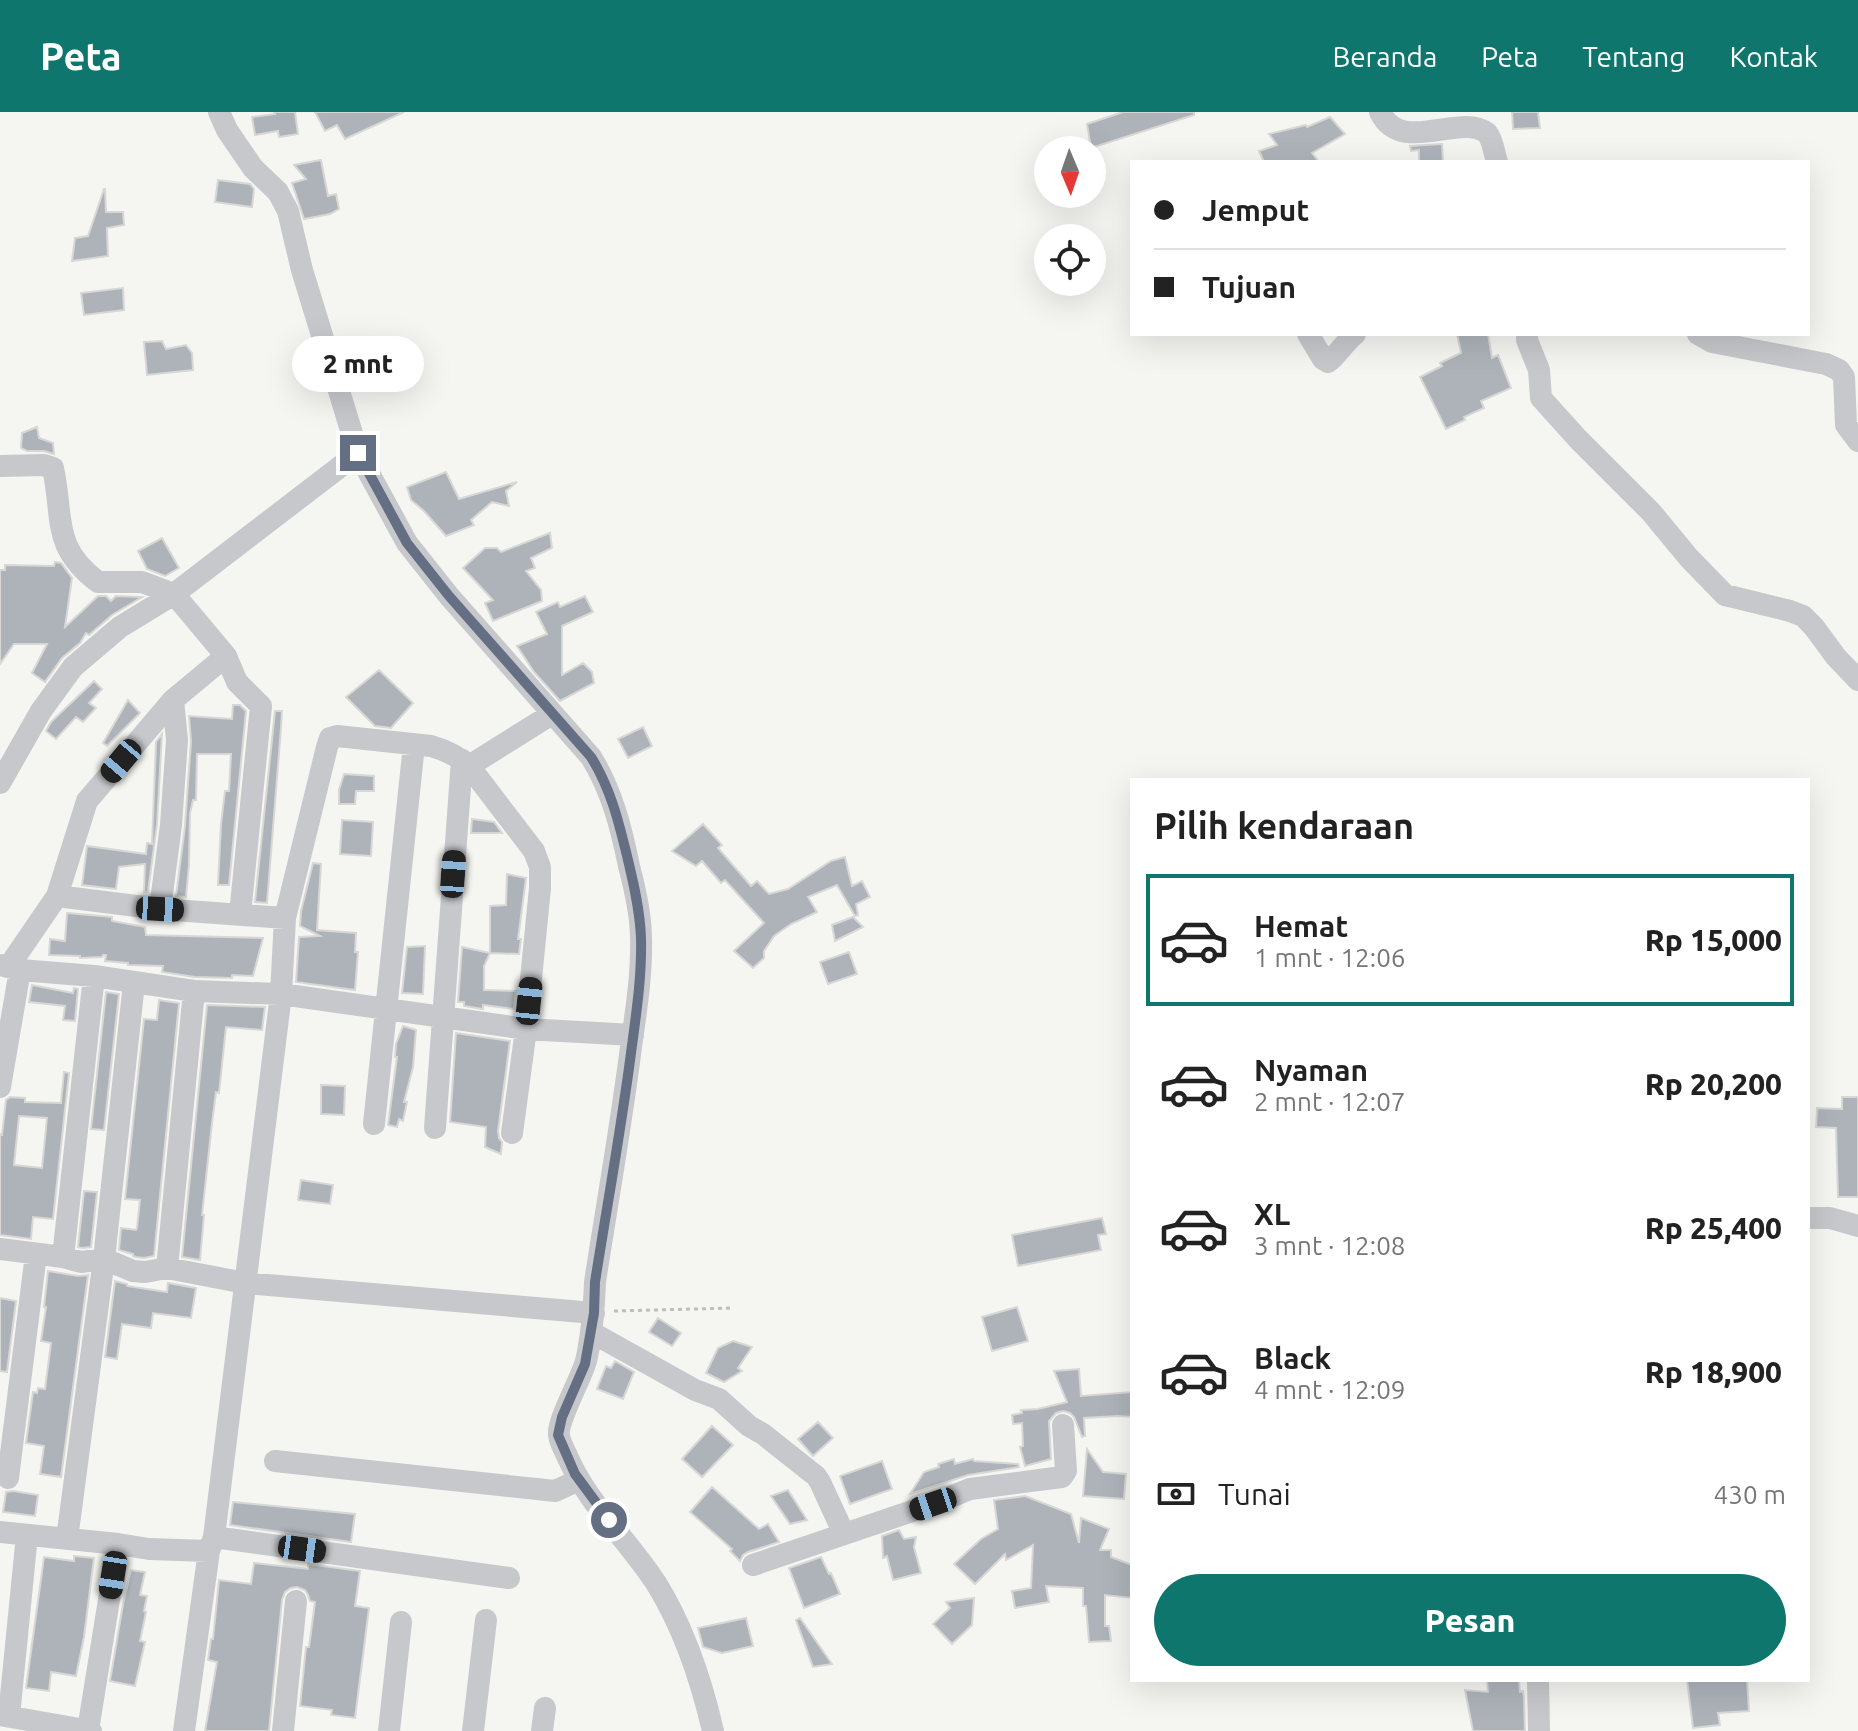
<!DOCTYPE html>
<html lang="id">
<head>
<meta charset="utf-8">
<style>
  :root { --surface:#fff; --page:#f6f6f6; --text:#222; --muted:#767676; --line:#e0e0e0; --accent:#0f766e }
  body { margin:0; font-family:Ubuntu,sans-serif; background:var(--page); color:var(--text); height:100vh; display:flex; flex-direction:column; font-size:30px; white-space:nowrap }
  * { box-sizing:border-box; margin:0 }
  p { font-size:26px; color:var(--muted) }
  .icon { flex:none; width:44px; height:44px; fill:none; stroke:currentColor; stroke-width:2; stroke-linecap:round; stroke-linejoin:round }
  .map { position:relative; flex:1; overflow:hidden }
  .drawer { position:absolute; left:1130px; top:666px; width:680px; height:904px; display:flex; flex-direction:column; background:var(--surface); border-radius:0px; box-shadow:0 8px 32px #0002 }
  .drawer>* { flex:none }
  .guide { position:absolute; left:1130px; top:48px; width:680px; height:176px; border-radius:0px; box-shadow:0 8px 32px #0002; display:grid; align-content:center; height:176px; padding:0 24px; background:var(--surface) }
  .needle { width:52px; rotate:178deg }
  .controls { position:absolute; left:1034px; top:24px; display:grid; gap:16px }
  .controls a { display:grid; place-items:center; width:72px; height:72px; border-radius:50%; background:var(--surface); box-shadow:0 8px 32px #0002; font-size:40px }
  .end { position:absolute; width:36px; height:36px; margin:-18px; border:10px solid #656f83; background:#fff; box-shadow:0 0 0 4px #fff }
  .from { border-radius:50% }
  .bubble { position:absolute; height:56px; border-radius:28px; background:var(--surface); box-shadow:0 8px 32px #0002; font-size:26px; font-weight:800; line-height:56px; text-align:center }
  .car { position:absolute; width:24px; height:48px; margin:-24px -12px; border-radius:10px; box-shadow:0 0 6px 2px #0007; background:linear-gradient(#222 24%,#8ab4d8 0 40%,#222 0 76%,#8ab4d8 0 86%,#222 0) }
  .guide b { display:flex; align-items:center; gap:28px; height:76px; font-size:30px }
  .guide b+b { border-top:2px solid var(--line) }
  .guide i { width:20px; height:20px; background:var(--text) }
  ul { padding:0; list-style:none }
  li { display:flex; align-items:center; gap:24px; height:132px; margin:0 16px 12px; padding:0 8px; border:4px solid transparent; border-radius:0px }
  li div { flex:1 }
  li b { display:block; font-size:30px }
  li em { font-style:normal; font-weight:800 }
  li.selected { border-color:var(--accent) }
  li>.icon { width:72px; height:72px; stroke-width:1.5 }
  h2 { padding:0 24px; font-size:36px; line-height:96px }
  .pay { display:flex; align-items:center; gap:20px; height:88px; padding:0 24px; font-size:30px }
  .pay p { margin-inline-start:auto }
  .primary-button { display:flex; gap:16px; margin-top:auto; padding:16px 24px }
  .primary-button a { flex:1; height:92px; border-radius:48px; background:var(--accent); color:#fff; font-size:32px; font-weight:800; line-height:92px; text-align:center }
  header { display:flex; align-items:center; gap:48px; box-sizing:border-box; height:112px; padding:0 40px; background:var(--accent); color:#fff }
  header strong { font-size:38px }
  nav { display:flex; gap:44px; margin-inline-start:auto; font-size:28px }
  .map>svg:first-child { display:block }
  .building { fill:#aeb3ba; stroke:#d7d7d5; stroke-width:2; fill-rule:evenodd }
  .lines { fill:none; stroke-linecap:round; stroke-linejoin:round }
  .path { stroke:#bdbec1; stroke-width:3; stroke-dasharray:4 4; stroke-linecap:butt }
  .minor { stroke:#c6c8cc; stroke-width:22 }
  .route { stroke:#656f83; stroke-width:10 }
</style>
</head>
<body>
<header>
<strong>Peta</strong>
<nav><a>Beranda</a><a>Peta</a><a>Tentang</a><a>Kontak</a></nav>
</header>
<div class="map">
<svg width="1858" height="1619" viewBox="0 0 1858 1619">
  <rect width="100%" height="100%" fill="#f5f6f2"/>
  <path class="building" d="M274,0H295L298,22L279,25L278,19L255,23L252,5L275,2Z
    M315,0H404L345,27L337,13L325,19Z
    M1123,0H1194V3L1091,36L1087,12Z
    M1512,0H1538L1540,16L1513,17Z
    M1330,5L1345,22L1312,41L1319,50H1264L1259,39L1277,33L1269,22L1306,13L1307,15Z
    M1442,32L1443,50H1419V38L1411,39L1410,34Z
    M321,48L328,84L336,82L339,97L330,102L304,107L292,71L306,67L294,53Z
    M218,68L250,72L254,77L252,95L215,90Z
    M104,77H105L106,100H123L124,113L107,116L108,144L72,149L75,126L88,124Z
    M123,176L124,198L84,203L81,181Z
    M1457,222H1488L1492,246L1498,243L1511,276L1481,289L1484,296L1464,305L1465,308L1446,317L1420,265L1442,254L1440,251L1461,241Z
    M162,229L166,237L186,233L192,241L193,258L147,263L144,230Z
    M37,315L39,326L53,331L54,342L44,339H27L21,336L22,321Z
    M446,360L459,387L517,370L506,379L509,394L492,390L471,408L474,413L446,424L424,399L411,388L407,375Z
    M550,421L552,436L531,446L535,456L526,459L541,478L542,489L493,509L485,491L493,488L463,456L485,436H497L501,440Z
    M162,426L179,456L165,464L147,457L138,439Z
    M55,450L61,451L72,466L65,515L98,484H106L111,489L116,484L142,485L112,503L89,523L86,521L80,531L62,546L45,570L32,561L47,532H14L0,552V458H5V453L54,454Z
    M585,484L593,500L562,514V563L583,551L592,560L594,571L560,589L534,560L517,534L547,522L536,500L558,490L560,495Z
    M379,558L413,591L391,616L375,614L346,585Z
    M94,569L102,577L89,591L96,596L83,610L76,605L56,627L46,619L51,610Z
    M128,588L140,601L107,634L103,631Z
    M233,593H240L246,599L229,773H218L221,712L225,679H229L231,642H197L196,688H193L190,701L189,752L186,785L176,784L185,714L191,629L189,604L232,607Z
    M275,599H282L281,616L267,791L255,790Z
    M643,615L652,634L628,646L618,627Z
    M162,622L157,712L148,780H144L145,752L119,755L116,777L82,773L87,734L146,742L147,731L152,732L156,630Z
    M344,662L374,664V679H356L355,692H339V678Z
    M472,707L494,710L502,721H471Z
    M342,708L373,710L371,744L340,742Z
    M703,712L722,733L718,736L751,774L757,769L769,782L788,777L831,749L845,745L852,774L862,769L870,785L856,792L858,803L855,804L837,773L808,785L817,800L791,812L774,824L764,839V846L753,856L734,839L764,811L725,768L721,771L702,749L696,754L672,739Z
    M313,751L321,752L317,818L356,821L355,840H358L355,878L296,870L299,825L320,824L300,814L301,799Z
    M507,762L526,766L518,827H521L519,842L490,841V794L506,793Z
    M67,801L112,805V809L145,815L146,823L263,826L253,864L232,863V866L195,865L162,860L163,854L128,853V851L105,849L106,843H103L102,845L80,846V844L49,843L50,827L65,829Z
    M853,805L863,815L835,829L832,813Z
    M425,834L423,882L402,881L407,835Z
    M462,835L490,841L484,854V878L516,879L514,897L483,893V897L464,894V890H458Z
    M849,840L857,862L828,872L820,850Z
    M32,873L73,881L74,876L78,877L75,909L63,908L65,894L29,890Z
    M106,880L119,882L104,1018L91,1017Z
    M159,888L179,891L154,1144L144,1146L136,1145L133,1144V1142L119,1138L121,1116L136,1118L137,1116L140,1088L125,1087L144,907L157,908Z
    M207,893L265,895L262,918L226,915L219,981L216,980L212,1011L202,1103H204L200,1148L182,1145Z
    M403,914L416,918L413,955L404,990H407L403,1009L399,1007L397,1015L388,1013L397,945H395L396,932Z
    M456,921L510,929L498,1019L499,1026L502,1030L501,1042L485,1035L486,1015L450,1010Z
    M64,960L69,961L53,1107L33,1105L31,1127L0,1123V1022L2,1023L6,988L10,985L25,986V990L61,991ZM19,1004L47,1006L42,1056L14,1053Z
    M321,973L345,974L344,1003L321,1002Z
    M1842,985H1858V1085H1838L1836,1016L1816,1015L1817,996L1842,997Z
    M301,1068L333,1073L330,1092L298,1088Z
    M84,1079L97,1080L91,1135L82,1136L78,1135Z
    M1102,1106L1106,1122L1098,1123L1101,1138L1018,1154L1012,1123Z
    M48,1159L78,1164L88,1163L61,1365L40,1362L44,1334L26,1331L33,1280L37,1281L38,1276L45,1277L51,1231L41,1229L46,1195H44Z
    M115,1169L127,1172V1174L167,1180L168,1171L196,1176L191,1206L153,1201L151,1216L122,1212L117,1247L105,1245Z
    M0,1186L16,1189L7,1260L0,1259Z
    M1017,1195L1028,1229L992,1239L982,1205Z
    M658,1206L681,1221L672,1234L649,1220Z
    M733,1229L752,1235L738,1256L742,1259L724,1270L706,1261L718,1236Z
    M615,1249L634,1260L623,1287L597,1277L606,1254L611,1256Z
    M1079,1257L1081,1284L1132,1280V1305L1118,1304L1084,1306L1085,1324L1082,1325L1074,1305L1070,1301L1063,1299L1056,1301L1049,1309L1051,1347L1025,1354L1020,1335L1023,1334L1022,1311L1013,1312L1012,1303L1022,1301L1021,1298L1038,1297L1067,1290L1054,1259Z
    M818,1310L833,1326L813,1344L798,1327Z
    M712,1314L733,1333L702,1365L682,1347Z
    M1087,1337L1103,1360L1126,1362L1124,1387L1083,1384Z
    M954,1347L955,1352L973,1347L974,1349L1018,1352L1019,1355L968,1363L910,1382L924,1360L939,1355L938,1352Z
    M882,1349L892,1377L850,1392L840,1364Z
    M712,1375L759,1417L768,1412L779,1430L748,1440L743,1443L740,1449L730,1439L732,1437L690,1400Z
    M788,1378L807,1408L790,1412L771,1384Z
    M13,1379L38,1383L35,1404L3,1400L6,1380Z
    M1025,1384L1071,1402L1079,1431L1081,1406L1109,1417L1100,1438H1111V1445L1132,1453V1486L1105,1483V1514H1109L1111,1529L1089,1530L1086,1494H1083V1476L1046,1474L1049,1490L1015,1496L1012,1479L1031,1476L1033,1433L1006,1448L1005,1442L975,1472L954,1452L981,1427L998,1417L994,1388Z
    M233,1390L355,1402L351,1430L230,1413Z
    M899,1418L904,1427L916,1425L914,1435L921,1461L893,1468L887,1444L883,1446L882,1424Z
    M74,1444L94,1446L84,1525L76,1564L51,1560L49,1579L26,1576L44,1445L74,1449Z
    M821,1445L829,1462L831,1461L840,1482L804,1496L789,1456Z
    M254,1451L308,1457V1452L360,1459L355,1494L369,1496L355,1606L331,1603L332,1598L300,1594L306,1535H309L315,1490L310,1489L308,1483L305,1478L297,1475L291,1476L285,1480L282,1488L269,1619H205L217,1550L208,1548L211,1527H213L219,1468L251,1472Z
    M131,1458L145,1460L140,1483L147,1484L144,1499L146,1500L140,1529L145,1530L135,1574L110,1569L123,1492Z
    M974,1486L972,1513L952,1532L933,1512L950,1496L946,1490Z
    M746,1506L753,1534L722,1541L703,1535L698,1516Z
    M800,1506L825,1542L832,1552L813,1555L796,1508Z
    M1487,1568H1519L1520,1580L1523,1579L1524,1585L1525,1619H1473L1465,1578L1488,1580Z
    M1687,1568H1747L1749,1599L1718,1601L1720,1613L1693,1616Z"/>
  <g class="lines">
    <path class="path" d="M614,1199L734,1196"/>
    <path class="minor" d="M219,0L227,18L253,56L278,80L288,99L302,158L358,341L407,431L449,484L591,645C612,679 621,715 629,754C635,777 641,802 641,826C642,863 636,899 631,935C621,1014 607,1092 595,1170C594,1197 592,1223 586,1249C581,1267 557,1309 559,1323C560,1331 565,1339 568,1346C589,1393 628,1428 656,1471C684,1516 701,1567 713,1619
      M1380,0C1401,44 1460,0 1487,21C1493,28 1494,41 1497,50
      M1308,222L1323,247L1328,250C1336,245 1345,230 1355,222
      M1527,222V228L1539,258L1541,286L1578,327L1651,400L1689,446L1725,483L1790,499L1803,504L1814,515L1836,545L1858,568
      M1698,222L1712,230L1826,252L1839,258L1844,265L1846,313L1858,329
      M0,354L44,353L53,356C64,407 51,434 98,470H142L174,482L226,544L237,570L261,594L240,802
      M469,654L534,739L540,755V776L526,917L512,1021
      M0,671L41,599L73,555L120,515L174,482L358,341
      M57,784L160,797L285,806
      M160,797L171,713L177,628L173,588
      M0,853L20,858L94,864L194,879L281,882L526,917L633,923
      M9,854L57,784L87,689L173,588L226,544
      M0,975L20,858
      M374,1012L414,633
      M435,1016L462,648
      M1808,1106H1830L1858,1114
      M0,1137L63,1145L81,1150L104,1147L133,1159L145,1160L167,1156L245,1171L594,1201
      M63,1145L94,864
      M167,1156L194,879
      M591,1220L695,1278L719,1287L749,1314L763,1322L816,1364L820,1370L844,1422
      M275,1349L555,1379L579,1368
      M8,1366L36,1142
      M0,1420L118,1432L149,1437L209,1439
      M214,1425L509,1466
      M67,1427L104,1147L134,871
      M753,1453L933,1392L970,1377L1062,1365L1066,1359L1063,1313
      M1538,1568L1539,1619
      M0,1603L91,1619
      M9,1604L27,1423
      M88,1618L118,1432
      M184,1619L209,1439L214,1425L281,882L285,806L327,635L330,626L337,624L431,634C445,638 458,644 469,654L552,602
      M283,1619L296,1489
      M389,1619L401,1510
      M473,1619L486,1508
      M542,1619L545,1596"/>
  </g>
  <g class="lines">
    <path class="route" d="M358,341L407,431L449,484L591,645C611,677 619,711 628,748C634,773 640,799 641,826C642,865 636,903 631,941C621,1018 607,1094 595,1170L594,1201L585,1252L562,1305L558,1323L575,1362L609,1408"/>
  </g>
</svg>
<div class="controls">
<a><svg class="needle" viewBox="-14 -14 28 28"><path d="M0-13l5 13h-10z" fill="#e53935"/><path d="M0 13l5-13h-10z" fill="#767676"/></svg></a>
<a><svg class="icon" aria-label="locate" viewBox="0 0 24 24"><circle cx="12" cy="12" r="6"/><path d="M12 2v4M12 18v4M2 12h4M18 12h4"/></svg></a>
</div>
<i class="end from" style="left:609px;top:1408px"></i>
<i class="end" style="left:358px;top:341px"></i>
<div class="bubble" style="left:292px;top:224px;width:132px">2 mnt</div>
<i class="car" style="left:121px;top:649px;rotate:220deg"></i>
<i class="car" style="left:453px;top:762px;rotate:4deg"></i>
<i class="car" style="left:160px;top:797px;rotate:93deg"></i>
<i class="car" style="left:529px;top:889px;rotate:6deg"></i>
<i class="car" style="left:933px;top:1392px;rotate:251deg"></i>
<i class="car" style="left:302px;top:1437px;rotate:98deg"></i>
<i class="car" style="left:113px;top:1463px;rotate:189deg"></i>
<div class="guide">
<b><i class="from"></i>Jemput</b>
<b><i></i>Tujuan</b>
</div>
<section class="drawer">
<h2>Pilih kendaraan</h2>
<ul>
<li class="selected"><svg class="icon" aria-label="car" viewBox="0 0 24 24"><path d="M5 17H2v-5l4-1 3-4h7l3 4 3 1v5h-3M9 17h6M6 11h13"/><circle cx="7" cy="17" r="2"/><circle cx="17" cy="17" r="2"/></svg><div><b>Hemat</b><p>1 mnt · 12:06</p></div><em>Rp 15,000</em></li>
<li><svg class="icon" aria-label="car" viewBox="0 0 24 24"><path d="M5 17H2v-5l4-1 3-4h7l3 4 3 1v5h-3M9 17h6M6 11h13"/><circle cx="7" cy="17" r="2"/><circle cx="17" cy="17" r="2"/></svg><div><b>Nyaman</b><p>2 mnt · 12:07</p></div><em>Rp 20,200</em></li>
<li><svg class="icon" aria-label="car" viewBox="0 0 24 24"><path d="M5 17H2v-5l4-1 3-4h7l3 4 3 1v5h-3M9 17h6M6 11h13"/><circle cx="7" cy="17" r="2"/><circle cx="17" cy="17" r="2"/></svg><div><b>XL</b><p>3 mnt · 12:08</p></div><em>Rp 25,400</em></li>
<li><svg class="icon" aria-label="car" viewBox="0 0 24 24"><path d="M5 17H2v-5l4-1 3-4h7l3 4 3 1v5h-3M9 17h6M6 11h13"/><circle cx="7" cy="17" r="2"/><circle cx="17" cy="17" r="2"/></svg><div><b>Black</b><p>4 mnt · 12:09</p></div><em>Rp 18,900</em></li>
</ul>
<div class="pay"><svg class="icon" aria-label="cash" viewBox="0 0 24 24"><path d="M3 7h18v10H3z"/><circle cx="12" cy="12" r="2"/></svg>Tunai<p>430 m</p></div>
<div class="primary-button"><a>Pesan</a></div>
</section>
</div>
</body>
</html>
